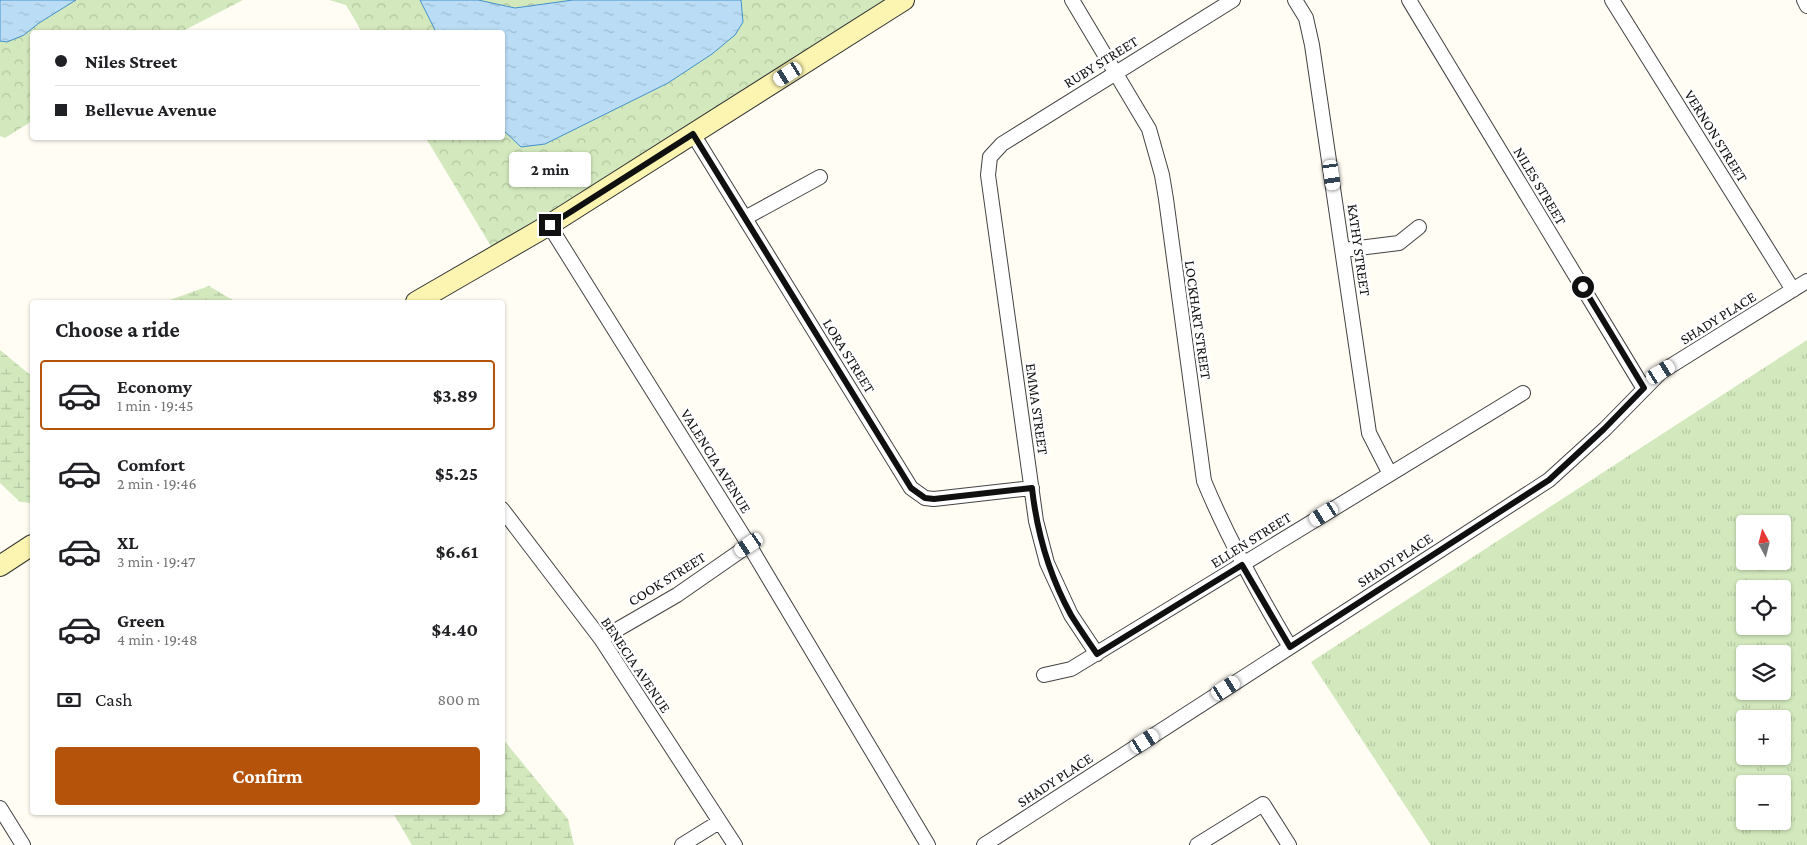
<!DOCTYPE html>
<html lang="en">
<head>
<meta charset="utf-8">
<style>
  :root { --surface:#fff; --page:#f2f2f2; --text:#202124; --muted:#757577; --line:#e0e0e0; --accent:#b45309 }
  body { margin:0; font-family:"Crimson Pro",serif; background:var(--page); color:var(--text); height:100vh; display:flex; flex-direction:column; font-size:19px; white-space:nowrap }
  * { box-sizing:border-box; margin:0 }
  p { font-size:16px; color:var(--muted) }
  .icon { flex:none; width:28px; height:28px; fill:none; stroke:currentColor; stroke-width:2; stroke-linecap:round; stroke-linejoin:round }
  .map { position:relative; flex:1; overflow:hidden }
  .sheet { position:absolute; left:30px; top:300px; width:475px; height:515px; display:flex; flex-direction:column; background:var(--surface); border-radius:5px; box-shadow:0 1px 4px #0004 }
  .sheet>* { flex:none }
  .hud { position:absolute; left:30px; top:30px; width:475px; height:110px; border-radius:5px; box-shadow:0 1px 4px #0004; display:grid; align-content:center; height:110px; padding:0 25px; background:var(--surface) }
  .needle { width:32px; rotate:353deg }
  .fabs { position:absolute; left:1736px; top:515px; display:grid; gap:10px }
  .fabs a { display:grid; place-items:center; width:55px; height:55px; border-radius:5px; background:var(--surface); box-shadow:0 1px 4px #0004; font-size:25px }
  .end { position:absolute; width:22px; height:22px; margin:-11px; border:6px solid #101010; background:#fff; box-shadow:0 0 0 2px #fff }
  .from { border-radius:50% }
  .bubble { position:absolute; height:35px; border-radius:5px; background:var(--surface); box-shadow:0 1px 4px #0004; font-size:16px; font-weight:700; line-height:35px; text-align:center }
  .car { position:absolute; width:15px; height:30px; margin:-15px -8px; border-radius:6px; box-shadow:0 0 4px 1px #0007; background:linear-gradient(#fff 24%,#345 0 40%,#fff 0 76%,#345 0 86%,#fff 0) }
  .hud b { display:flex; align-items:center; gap:18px; height:48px; font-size:19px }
  .hud b+b { border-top:1px solid var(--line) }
  .hud i { width:12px; height:12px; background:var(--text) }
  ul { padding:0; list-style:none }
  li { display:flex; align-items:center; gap:15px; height:70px; margin:0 10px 8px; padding:0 15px; border:2px solid transparent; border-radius:5px }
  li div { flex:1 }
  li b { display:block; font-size:19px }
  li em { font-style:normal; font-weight:700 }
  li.selected { border-color:var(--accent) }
  li>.icon { width:45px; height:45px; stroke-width:1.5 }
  h2 { padding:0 25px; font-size:22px; line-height:60px }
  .pay { display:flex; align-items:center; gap:12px; height:55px; padding:0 25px; font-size:19px }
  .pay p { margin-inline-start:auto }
  .primary-button { display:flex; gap:10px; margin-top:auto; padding:10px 25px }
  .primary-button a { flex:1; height:58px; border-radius:5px; background:var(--accent); color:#fff; font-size:20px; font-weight:700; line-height:58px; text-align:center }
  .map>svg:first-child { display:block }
  .grass { fill:url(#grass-tufts); fill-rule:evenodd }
  .wetland { fill:url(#wetland-marsh) }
  .park { fill:url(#park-crowns) }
  .water { fill:url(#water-ripples); stroke:#4291ca }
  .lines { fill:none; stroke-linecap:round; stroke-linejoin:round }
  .street-casing { stroke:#434343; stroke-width:16 }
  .secondary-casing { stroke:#323232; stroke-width:22 }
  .street { stroke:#fff; stroke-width:14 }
  .secondary { stroke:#fcf5b1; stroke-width:20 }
  .route { stroke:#101010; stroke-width:6 }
  .labels { text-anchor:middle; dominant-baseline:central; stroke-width:5; stroke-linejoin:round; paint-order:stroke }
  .street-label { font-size:15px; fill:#101010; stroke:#fff }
</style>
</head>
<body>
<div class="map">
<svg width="1807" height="845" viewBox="0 0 1807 845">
  <defs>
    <pattern id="grass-tufts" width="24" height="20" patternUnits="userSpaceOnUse" patternTransform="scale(1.25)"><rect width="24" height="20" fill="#d3e9bd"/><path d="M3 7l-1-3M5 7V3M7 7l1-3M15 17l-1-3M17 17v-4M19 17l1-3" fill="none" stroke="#b4c7a1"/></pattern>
    <pattern id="wetland-marsh" width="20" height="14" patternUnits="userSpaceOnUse" patternTransform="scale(1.25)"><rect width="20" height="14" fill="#d3e9bd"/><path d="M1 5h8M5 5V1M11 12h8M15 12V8" fill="none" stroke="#b4c7a1"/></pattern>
    <pattern id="park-crowns" width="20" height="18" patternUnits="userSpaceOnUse" patternTransform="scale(1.25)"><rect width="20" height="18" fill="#d3e9bd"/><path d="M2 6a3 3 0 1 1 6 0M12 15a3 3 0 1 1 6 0" fill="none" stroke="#b4c7a1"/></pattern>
    <pattern id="water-ripples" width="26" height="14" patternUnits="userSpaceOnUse" patternTransform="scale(1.25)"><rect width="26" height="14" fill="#baddf5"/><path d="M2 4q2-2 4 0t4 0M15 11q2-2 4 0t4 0" fill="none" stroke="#9fbdd1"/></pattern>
  </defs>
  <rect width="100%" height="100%" fill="#fffdf4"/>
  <path class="grass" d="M1807,340V845H1431L1311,662ZM1745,524H1782V561H1745ZM1745,589H1782V626H1745ZM1745,654H1782V691H1745ZM1745,719H1782V756H1745ZM1745,784H1782V821H1745Z"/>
  <path class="wetland" d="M209,286L236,302H164Z
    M0,350L29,374L32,373V503L20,502L0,483Z
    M503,739L568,819L574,845H412L393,813L502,812Z"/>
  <path class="park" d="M0,0H243L181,32H32V121L5,138L0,136Z
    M329,0H888L492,248L426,138H502V32H362L346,5Z"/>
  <path class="water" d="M0,0H76L39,23L24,35L7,42L0,41Z
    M420,0H478L515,8L573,0H741L743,22L735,35L712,54L668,83L545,144L521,147L503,130L502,32H436Z"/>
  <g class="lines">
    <defs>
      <path id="street" d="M1072,0L1149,129L1162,175L1166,199L1204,481C1228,539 1258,593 1290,647
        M1295,0L1306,18L1312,45L1369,433L1390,474
        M1409,0L1644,389
        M1612,0L1793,290
        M1804,0L1807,6
        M693,134L911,488L925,498L934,499L1032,488
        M745,218L820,177
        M549,225L749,545L928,845
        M1343,250L1399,243L1419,227
        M502,509L601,639L735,845
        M601,639L677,595L749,545
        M1097,654L1071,615L1047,563L1036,521L988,175L990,157L1002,144L1233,0
        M1044,675L1071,669L1523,393
        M0,808L23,845
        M682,845L719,822
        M984,845L1549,480L1605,429L1661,372L1807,281
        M1197,845L1263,804L1289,845"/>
      <path id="secondary" d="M416,302L549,225L904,0
        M0,566L32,545"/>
    </defs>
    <use href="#street" class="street-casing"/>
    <use href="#secondary" class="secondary-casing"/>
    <use href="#street" class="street"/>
    <use href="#secondary" class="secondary"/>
  </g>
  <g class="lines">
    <path class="route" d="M550,225L693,134L911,488L925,498L934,499L1032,488C1037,533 1049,575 1071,615C1079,628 1088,641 1097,654L1242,565L1290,647L1549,480L1604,429L1644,388L1583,287"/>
  </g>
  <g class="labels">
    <g class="street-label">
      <text transform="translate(1101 62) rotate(-32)">RUBY STREET</text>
      <text transform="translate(1716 136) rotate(58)">VERNON STREET</text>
      <text transform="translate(1540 186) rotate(59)">NILES STREET</text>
      <text transform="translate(1359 250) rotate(82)">KATHY STREET</text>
      <text transform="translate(1718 318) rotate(-32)">SHADY PLACE</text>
      <text transform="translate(1198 320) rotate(82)">LOCKHART STREET</text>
      <text transform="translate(849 356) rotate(58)">LORA STREET</text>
      <text transform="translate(1037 409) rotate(82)">EMMA STREET</text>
      <text transform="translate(716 461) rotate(58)">VALENCIA AVENUE</text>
      <text transform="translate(1251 540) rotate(-32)">ELLEN STREET</text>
      <text transform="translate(1395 560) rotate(-33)">SHADY PLACE</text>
      <text transform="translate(667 579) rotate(-32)">COOK STREET</text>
      <text transform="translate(636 665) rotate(56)">BENECIA AVENUE</text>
      <text transform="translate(1055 780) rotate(-33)">SHADY PLACE</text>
    </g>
  </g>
</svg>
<div class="fabs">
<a><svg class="needle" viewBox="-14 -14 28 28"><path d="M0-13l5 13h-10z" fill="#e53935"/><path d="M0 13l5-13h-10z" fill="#757577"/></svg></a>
<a><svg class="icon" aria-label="locate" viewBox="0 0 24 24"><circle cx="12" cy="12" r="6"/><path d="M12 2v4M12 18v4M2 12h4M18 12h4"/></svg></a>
<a><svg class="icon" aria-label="layers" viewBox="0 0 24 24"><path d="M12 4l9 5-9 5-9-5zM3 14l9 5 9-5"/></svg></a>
<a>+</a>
<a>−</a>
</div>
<i class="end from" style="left:1583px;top:287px"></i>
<i class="end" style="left:550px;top:225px"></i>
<div class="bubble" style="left:509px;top:152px;width:82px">2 min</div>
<i class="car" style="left:788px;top:74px;rotate:237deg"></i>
<i class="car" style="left:1332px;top:175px;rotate:172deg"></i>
<i class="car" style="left:1661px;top:372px;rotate:58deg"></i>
<i class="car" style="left:1324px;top:514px;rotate:238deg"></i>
<i class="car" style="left:749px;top:545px;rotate:236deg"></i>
<i class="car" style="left:1226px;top:688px;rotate:57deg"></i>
<i class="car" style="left:1145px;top:741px;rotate:57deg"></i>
<div class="hud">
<b><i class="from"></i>Niles Street</b>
<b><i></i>Bellevue Avenue</b>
</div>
<section class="sheet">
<h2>Choose a ride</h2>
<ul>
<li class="selected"><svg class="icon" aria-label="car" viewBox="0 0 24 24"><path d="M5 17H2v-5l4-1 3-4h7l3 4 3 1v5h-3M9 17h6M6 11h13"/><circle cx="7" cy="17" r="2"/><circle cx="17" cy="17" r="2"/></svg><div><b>Economy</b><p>1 min · 19:45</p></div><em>$3.89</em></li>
<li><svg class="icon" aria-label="car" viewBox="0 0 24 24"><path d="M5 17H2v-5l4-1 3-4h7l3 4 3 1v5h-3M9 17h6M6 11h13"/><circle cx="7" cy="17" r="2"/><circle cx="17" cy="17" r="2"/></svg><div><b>Comfort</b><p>2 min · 19:46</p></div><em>$5.25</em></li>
<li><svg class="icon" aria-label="car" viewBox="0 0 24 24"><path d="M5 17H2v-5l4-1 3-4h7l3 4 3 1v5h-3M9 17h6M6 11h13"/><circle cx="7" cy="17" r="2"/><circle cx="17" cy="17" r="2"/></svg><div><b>XL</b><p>3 min · 19:47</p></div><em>$6.61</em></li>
<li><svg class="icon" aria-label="car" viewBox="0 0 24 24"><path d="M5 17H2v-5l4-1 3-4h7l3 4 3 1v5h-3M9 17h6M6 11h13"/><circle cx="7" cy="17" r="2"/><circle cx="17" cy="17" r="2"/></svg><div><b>Green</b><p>4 min · 19:48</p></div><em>$4.40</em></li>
</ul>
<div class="pay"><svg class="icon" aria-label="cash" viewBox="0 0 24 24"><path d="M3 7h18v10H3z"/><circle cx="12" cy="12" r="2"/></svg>Cash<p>800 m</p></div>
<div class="primary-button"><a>Confirm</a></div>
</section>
</div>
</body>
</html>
